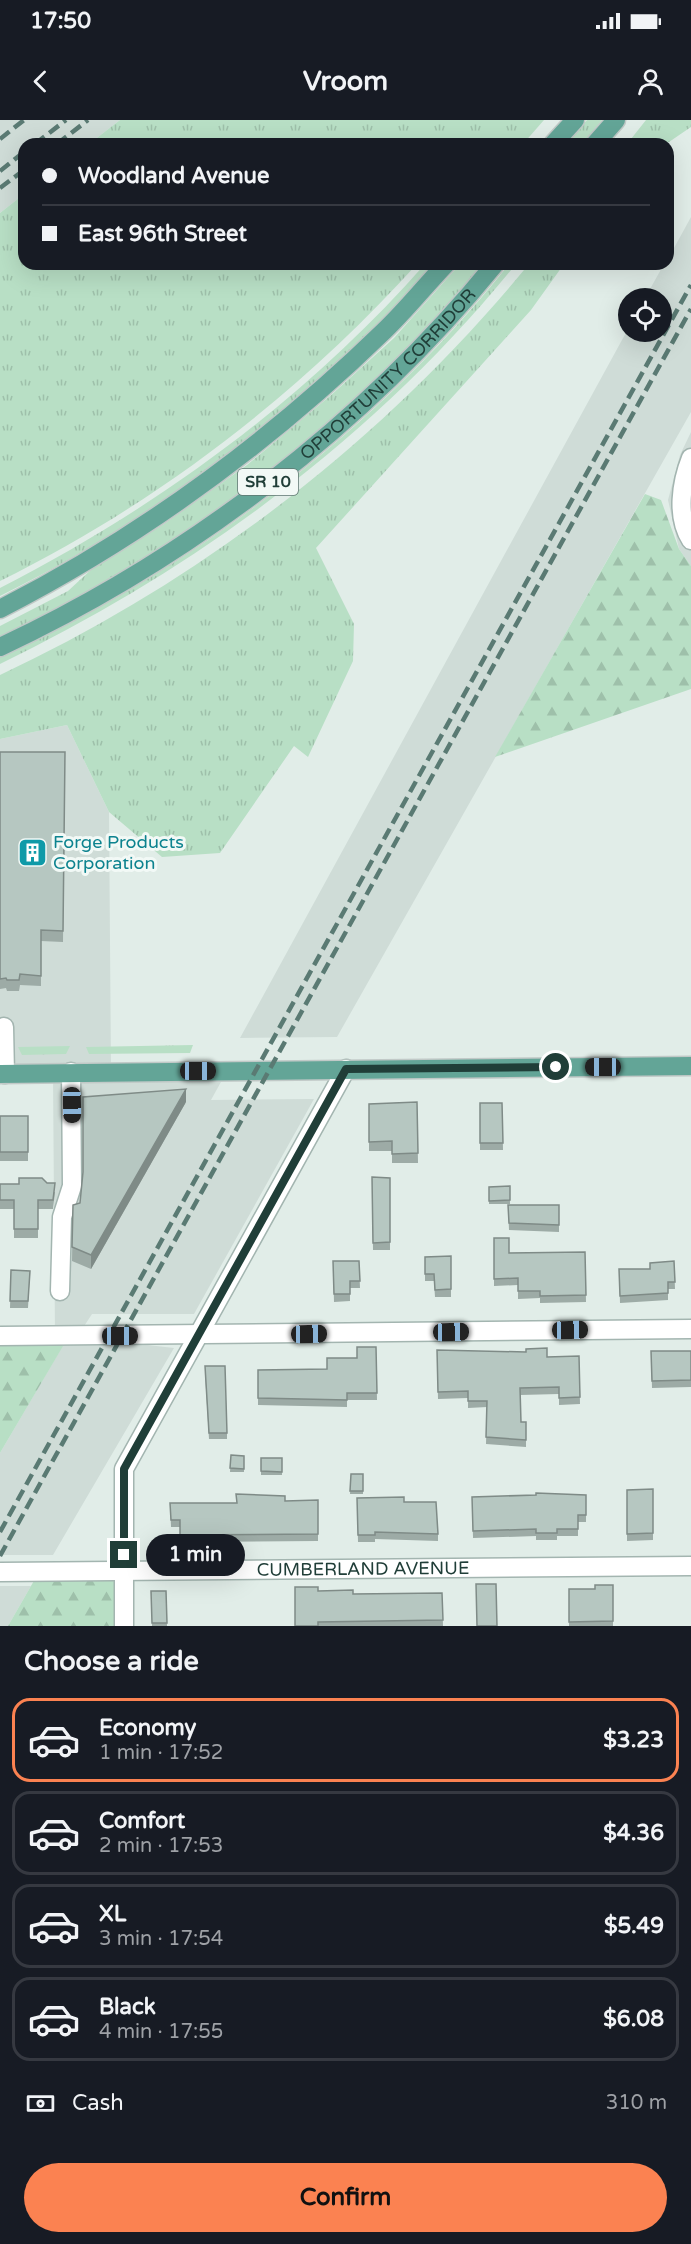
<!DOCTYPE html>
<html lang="en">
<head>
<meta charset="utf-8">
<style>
  :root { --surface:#171b24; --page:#242831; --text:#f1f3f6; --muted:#9ea1a6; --line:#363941; --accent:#fb8251 }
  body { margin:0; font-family:"Varela Round",sans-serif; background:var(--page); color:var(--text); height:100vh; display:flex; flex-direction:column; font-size:22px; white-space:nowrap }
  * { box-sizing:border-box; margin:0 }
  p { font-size:20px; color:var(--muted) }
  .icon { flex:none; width:33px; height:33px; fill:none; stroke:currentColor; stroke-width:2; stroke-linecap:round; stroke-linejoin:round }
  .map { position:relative; height:1506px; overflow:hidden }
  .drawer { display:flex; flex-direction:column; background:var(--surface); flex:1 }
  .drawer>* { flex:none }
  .top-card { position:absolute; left:18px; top:18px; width:656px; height:132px; border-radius:18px; box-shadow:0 6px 24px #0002; display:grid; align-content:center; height:132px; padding:0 24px; background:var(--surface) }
  .controls { position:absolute; left:618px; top:168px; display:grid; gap:12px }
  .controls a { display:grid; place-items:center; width:54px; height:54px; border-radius:50%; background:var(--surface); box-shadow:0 6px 24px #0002; font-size:30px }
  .end { position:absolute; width:27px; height:27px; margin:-14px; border:8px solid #203e38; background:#fff; box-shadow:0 0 0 3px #fff }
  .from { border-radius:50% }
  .bubble { position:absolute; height:42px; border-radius:21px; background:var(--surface); box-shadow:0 6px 24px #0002; font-size:20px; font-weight:700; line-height:42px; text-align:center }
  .car { position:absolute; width:18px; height:36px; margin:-18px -9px; border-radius:8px; box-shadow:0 0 4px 2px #0007; background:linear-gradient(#222 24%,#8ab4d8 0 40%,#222 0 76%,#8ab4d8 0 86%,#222 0) }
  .top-card b { display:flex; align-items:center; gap:21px; height:57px; font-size:22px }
  .top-card b+b { border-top:2px solid var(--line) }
  .top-card i { width:15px; height:15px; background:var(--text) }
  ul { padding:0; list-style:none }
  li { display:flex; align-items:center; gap:18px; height:84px; margin:0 12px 9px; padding:0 12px; border:3px solid var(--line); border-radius:18px }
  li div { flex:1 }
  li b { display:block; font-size:22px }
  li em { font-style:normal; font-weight:700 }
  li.active { border-color:var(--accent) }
  li>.icon { width:54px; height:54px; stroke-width:1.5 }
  h2 { padding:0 24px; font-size:27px; line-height:72px }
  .pay { display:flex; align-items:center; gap:15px; height:66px; padding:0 24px; font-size:22px }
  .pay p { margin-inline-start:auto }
  .primary-button { display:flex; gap:12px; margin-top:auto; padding:12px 24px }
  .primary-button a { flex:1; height:69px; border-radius:36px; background:var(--accent); color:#111; font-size:24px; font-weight:700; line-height:69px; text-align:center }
  .status { display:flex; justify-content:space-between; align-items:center; height:42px; padding:0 30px; background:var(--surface); direction:ltr }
  .status svg { height:16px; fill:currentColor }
  header { display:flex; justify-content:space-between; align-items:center; height:78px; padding:0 24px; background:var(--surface); font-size:27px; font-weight:700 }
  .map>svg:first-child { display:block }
  .built { fill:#cfdcd7 }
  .grass { fill:url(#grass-tufts) }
  .forest { fill:url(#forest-firs) }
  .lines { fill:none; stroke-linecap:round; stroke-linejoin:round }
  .minor-casing { stroke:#a3b5b0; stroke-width:21 }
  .major-casing { stroke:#c1c9c7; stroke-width:21 }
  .minor { stroke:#fff; stroke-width:18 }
  .major { stroke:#63a597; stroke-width:18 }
  .rail { stroke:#5a7a73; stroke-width:4.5; stroke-dasharray:12 6; stroke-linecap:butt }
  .wall { fill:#9daba6 }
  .shaded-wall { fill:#7f8b87 }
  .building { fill:#b6c7c1; stroke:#7f8b87; stroke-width:1.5 }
  .route { stroke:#203e38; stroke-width:8 }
  .labels { text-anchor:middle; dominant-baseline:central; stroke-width:6; stroke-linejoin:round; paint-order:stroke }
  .shield { fill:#f2f9f6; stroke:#5f7671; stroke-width:1.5 }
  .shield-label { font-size:16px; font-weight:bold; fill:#203e38 }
  .street-label { font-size:18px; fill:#203e38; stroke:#f2f9f6 }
  .culture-label { font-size:18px; fill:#0d838f; stroke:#f2f9f6; text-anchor:start }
</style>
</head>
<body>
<div class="status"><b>17:50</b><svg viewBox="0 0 49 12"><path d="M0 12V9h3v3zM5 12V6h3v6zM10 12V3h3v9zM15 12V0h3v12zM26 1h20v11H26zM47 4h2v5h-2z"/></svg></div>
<header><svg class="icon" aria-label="back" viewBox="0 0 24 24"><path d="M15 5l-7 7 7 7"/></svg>Vroom<svg class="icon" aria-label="person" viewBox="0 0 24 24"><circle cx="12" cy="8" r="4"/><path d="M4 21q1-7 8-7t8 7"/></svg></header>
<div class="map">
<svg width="691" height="1506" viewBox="0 0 691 1506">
  <defs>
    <pattern id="grass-tufts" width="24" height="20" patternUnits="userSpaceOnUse" patternTransform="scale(1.5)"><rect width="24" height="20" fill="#b8dfc5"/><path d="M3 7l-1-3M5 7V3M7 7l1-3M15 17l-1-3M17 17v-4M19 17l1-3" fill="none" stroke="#9ec0aa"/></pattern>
    <pattern id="forest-firs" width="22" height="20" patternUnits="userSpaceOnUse" patternTransform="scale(1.5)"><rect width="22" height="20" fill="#b8dfc5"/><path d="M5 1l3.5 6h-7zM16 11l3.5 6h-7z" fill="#9ec0aa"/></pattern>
  </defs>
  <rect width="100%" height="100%" fill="#e1ede8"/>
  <path class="built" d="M0,0H120L89,24H24V74L0,93Z
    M691,97V292L337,917L240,918L628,209V212H662V178H645L664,144H668V139Z
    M691,312V446L679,429L668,380L680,335Z
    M67,605L109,692L111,952L227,951L211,980L314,979L194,1194H92L77,1217L174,1228L53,1435H0V1333L68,1217L55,1216L53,953L0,954V619Z
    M0,1466H31L8,1506H0Z"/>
  <path class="grass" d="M120,0H544L523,24H89Z
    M587,0H602L582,24H566Z
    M646,0H691V7L666,24H627Z
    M24,74V144H417C299,274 158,383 0,461V93Z
    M425,144H435C312,282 165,394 0,476V468C160,386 306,279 425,144Z
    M460,144H484C351,300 187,432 0,517V506L68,471L94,447L164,404L247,345L330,276L394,218Z
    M509,144H516C377,316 198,448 0,544V537C191,451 379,308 509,144Z
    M529,144H564L531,190L316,428L354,504L353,541L308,637L294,626L220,733L162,737L109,692L67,605L0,619V555C206,458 385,319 529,144Z
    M193,925L190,933L89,934L86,927Z
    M70,926L66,934L22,935L18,927Z"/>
  <path class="forest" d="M645,374L661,380L679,429L691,446V569L495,637Z
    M0,1216H69L0,1333Z
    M124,1451V1506H8L39,1452Z"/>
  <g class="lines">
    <defs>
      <g id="minor">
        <path d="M691,338C681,363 676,397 691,420"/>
        <path d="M4,907L5,954"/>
        <path d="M60,1171L62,1097L72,1066L71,952"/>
        <path d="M0,1216L691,1209"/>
        <path id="s1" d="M0,1452L691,1446"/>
        <path d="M124,1506V1349L346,949"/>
      </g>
      <g id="major">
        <path d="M553,24L575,0"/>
        <path d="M595,24L616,0"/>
        <path d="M0,489C140,417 271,321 384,211C406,190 425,166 446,144"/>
        <path id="s2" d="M0,527C188,439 364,305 495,144"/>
        <path d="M0,954L691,946"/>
      </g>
    </defs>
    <use href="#minor" class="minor-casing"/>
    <use href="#major" class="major-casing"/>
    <use href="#minor" class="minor"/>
    <use href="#major" class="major"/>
    <path class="rail" d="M0,19L24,0
      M35,24L66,0
      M57,24L88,0
      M0,51L24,32
      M0,68L24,50
      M0,1412L691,165
      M0,1436L691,189"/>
  </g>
  <path class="wall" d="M0,632H65L63,822L41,821V866L20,865L19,871H7L6,868L0,869Z
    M186,982L91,1149L72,1141L73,1085L80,1083Z
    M417,982L418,1043H392V1031H369V984Z
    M480,983H502L503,1030H480Z
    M0,996H28V1041H0Z
    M372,1057L390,1058V1130H373Z
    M0,1064L55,1072L53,1089H38V1118H14V1089H0Z
    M510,1066V1084H489V1067Z
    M508,1085H559V1112L509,1110Z
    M494,1118L509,1133L585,1132L586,1182L540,1183V1178L518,1179V1165L494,1166Z
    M451,1136V1177H435L434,1161H425V1137Z
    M333,1141H359L360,1168H350V1181L334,1182Z
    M674,1141L675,1169H668V1180L620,1183L619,1149H650Z
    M11,1150L30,1151L28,1188H10Z
    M376,1227L377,1280H347V1287L258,1285V1250L327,1249L357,1238Z
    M437,1230L547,1237L579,1236L580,1284L559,1285V1274L520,1275L521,1302H526V1327L486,1324L487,1287L468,1288V1278L438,1279Z
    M651,1231H691V1267L652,1268Z
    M205,1253L227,1313V1319H209Z
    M231,1335L244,1336V1352H230Z
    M261,1338H282V1355H261Z
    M351,1354H363V1374H350Z
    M653,1369V1420L627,1421V1370Z
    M586,1375V1402H578V1416H557V1420H536V1416L473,1418L472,1377Z
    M357,1378L404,1382L438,1414V1421L375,1419V1422H358Z
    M318,1380V1421L180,1422V1407H171L170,1383H236Z
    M613,1465V1506H569V1469H595Z
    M151,1471H166L167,1506H152Z
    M318,1471L353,1474L442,1473L443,1506H295Z"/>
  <path class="shaded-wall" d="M186,969V982L91,1149V1135Z"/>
  <path class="building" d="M0,632H65L63,811L41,810V856L20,854L19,860H7L6,858L0,859Z
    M186,969L91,1135L72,1127L73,1085L80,1083L83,1052V977Z
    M417,982L418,1033L392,1034V1021L369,1022V984Z
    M480,983H502L503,1023H480Z
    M0,996H28V1032H0Z
    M372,1057L390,1058V1122L373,1123Z
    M19,1058H42L47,1063H55L53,1080H38V1109H14V1080H0V1064H19Z
    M510,1066V1080L489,1081V1067Z
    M508,1085H559V1105L509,1103Z
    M494,1118H509V1133L585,1132L586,1175L540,1176V1171H518V1158L494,1159Z
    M451,1136V1169L435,1170L434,1154H425V1137Z
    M333,1141H359L360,1161H350V1174H334Z
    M674,1141L675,1162H668V1173L620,1176L619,1149H650V1143Z
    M11,1150L30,1151L28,1181H10Z
    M357,1227H376L377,1273H347V1280L258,1278V1250L327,1249V1238H357Z
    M547,1228V1237L579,1236L580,1277L559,1278V1267L520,1268L521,1302H526V1320L486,1317L487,1281H468V1271L438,1272L437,1230L526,1232V1229Z
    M651,1231H691V1260L652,1261Z
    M205,1246H225L227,1313H209Z
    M231,1335L244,1336V1349L230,1348Z
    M261,1338H282V1352L261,1351Z
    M351,1354H363V1371H350Z
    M653,1369V1413L627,1414V1370Z
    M536,1373L586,1375V1395H578V1409H557V1413H536V1409L473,1411L472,1377L536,1375Z
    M236,1374L285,1376V1381L318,1380V1414L180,1415V1400H171L170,1383H237Z
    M404,1377V1382H436L438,1414L375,1412V1415H358L357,1378Z
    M476,1464H496L497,1506H477Z
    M595,1465H613V1501L569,1502V1469H595Z
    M295,1467H318V1471L353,1470V1474L442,1473L443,1500L318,1502V1506H295Z
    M151,1471H166L167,1503H152Z"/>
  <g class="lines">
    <path class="route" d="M124,1435V1349L346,949L556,947"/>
  </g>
  <defs>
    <symbol id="building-square" viewBox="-11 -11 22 22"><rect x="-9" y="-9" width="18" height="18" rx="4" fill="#0f9aa8" stroke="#f2f9f6"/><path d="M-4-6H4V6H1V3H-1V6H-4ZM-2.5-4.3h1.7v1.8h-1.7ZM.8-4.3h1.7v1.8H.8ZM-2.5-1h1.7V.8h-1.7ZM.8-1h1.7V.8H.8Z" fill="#fff"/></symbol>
  </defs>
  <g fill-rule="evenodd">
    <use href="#building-square" x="16" y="716" width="33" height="33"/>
  </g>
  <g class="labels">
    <rect class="shield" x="238" y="349" width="60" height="26" rx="4.5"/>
    <g class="shield-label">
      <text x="268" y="362">SR 10</text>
    </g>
    <g class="street-label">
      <text stroke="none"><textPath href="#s2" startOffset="477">OPPORTUNITY CORRIDOR</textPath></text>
      <text stroke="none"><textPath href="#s1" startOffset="363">CUMBERLAND AVENUE</textPath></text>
    </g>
    <g class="culture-label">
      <text x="53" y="722">Forge Products<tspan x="53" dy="21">Corporation</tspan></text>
    </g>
  </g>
</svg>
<div class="controls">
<a><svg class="icon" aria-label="locate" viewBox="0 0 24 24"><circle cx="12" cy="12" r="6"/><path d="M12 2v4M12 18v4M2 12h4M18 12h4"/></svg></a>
</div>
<i class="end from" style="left:556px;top:947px"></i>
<i class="end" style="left:124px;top:1435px"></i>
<div class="bubble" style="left:146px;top:1414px;width:99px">1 min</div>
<i class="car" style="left:603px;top:947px;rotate:270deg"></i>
<i class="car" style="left:198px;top:951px;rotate:90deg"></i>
<i class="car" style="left:72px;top:985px;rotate:179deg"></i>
<i class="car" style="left:570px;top:1210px;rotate:89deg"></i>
<i class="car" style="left:451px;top:1212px;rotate:89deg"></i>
<i class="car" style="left:309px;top:1214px;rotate:89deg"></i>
<i class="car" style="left:120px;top:1216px;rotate:90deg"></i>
<div class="top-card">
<b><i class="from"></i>Woodland Avenue</b>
<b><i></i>East 96th Street</b>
</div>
</div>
<section class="drawer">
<h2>Choose a ride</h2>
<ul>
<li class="active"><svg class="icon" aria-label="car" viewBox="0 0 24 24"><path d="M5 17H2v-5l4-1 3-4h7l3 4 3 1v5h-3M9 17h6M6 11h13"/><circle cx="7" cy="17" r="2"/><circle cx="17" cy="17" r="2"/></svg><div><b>Economy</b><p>1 min · 17:52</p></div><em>$3.23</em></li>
<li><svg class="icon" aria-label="car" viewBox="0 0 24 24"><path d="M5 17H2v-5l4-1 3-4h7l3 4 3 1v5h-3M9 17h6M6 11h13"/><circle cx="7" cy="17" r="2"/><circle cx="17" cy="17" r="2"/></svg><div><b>Comfort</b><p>2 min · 17:53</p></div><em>$4.36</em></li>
<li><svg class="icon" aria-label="car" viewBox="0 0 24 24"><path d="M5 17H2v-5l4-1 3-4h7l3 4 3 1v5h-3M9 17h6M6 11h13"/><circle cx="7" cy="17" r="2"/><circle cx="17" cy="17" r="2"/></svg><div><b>XL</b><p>3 min · 17:54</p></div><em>$5.49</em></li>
<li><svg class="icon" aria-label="car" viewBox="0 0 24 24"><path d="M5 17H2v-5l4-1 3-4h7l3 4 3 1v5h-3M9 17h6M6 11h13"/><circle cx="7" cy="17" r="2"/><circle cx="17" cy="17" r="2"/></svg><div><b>Black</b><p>4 min · 17:55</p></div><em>$6.08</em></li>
</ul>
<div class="pay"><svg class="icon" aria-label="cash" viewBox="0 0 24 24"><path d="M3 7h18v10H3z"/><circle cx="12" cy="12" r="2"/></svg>Cash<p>310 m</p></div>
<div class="primary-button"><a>Confirm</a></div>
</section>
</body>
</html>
